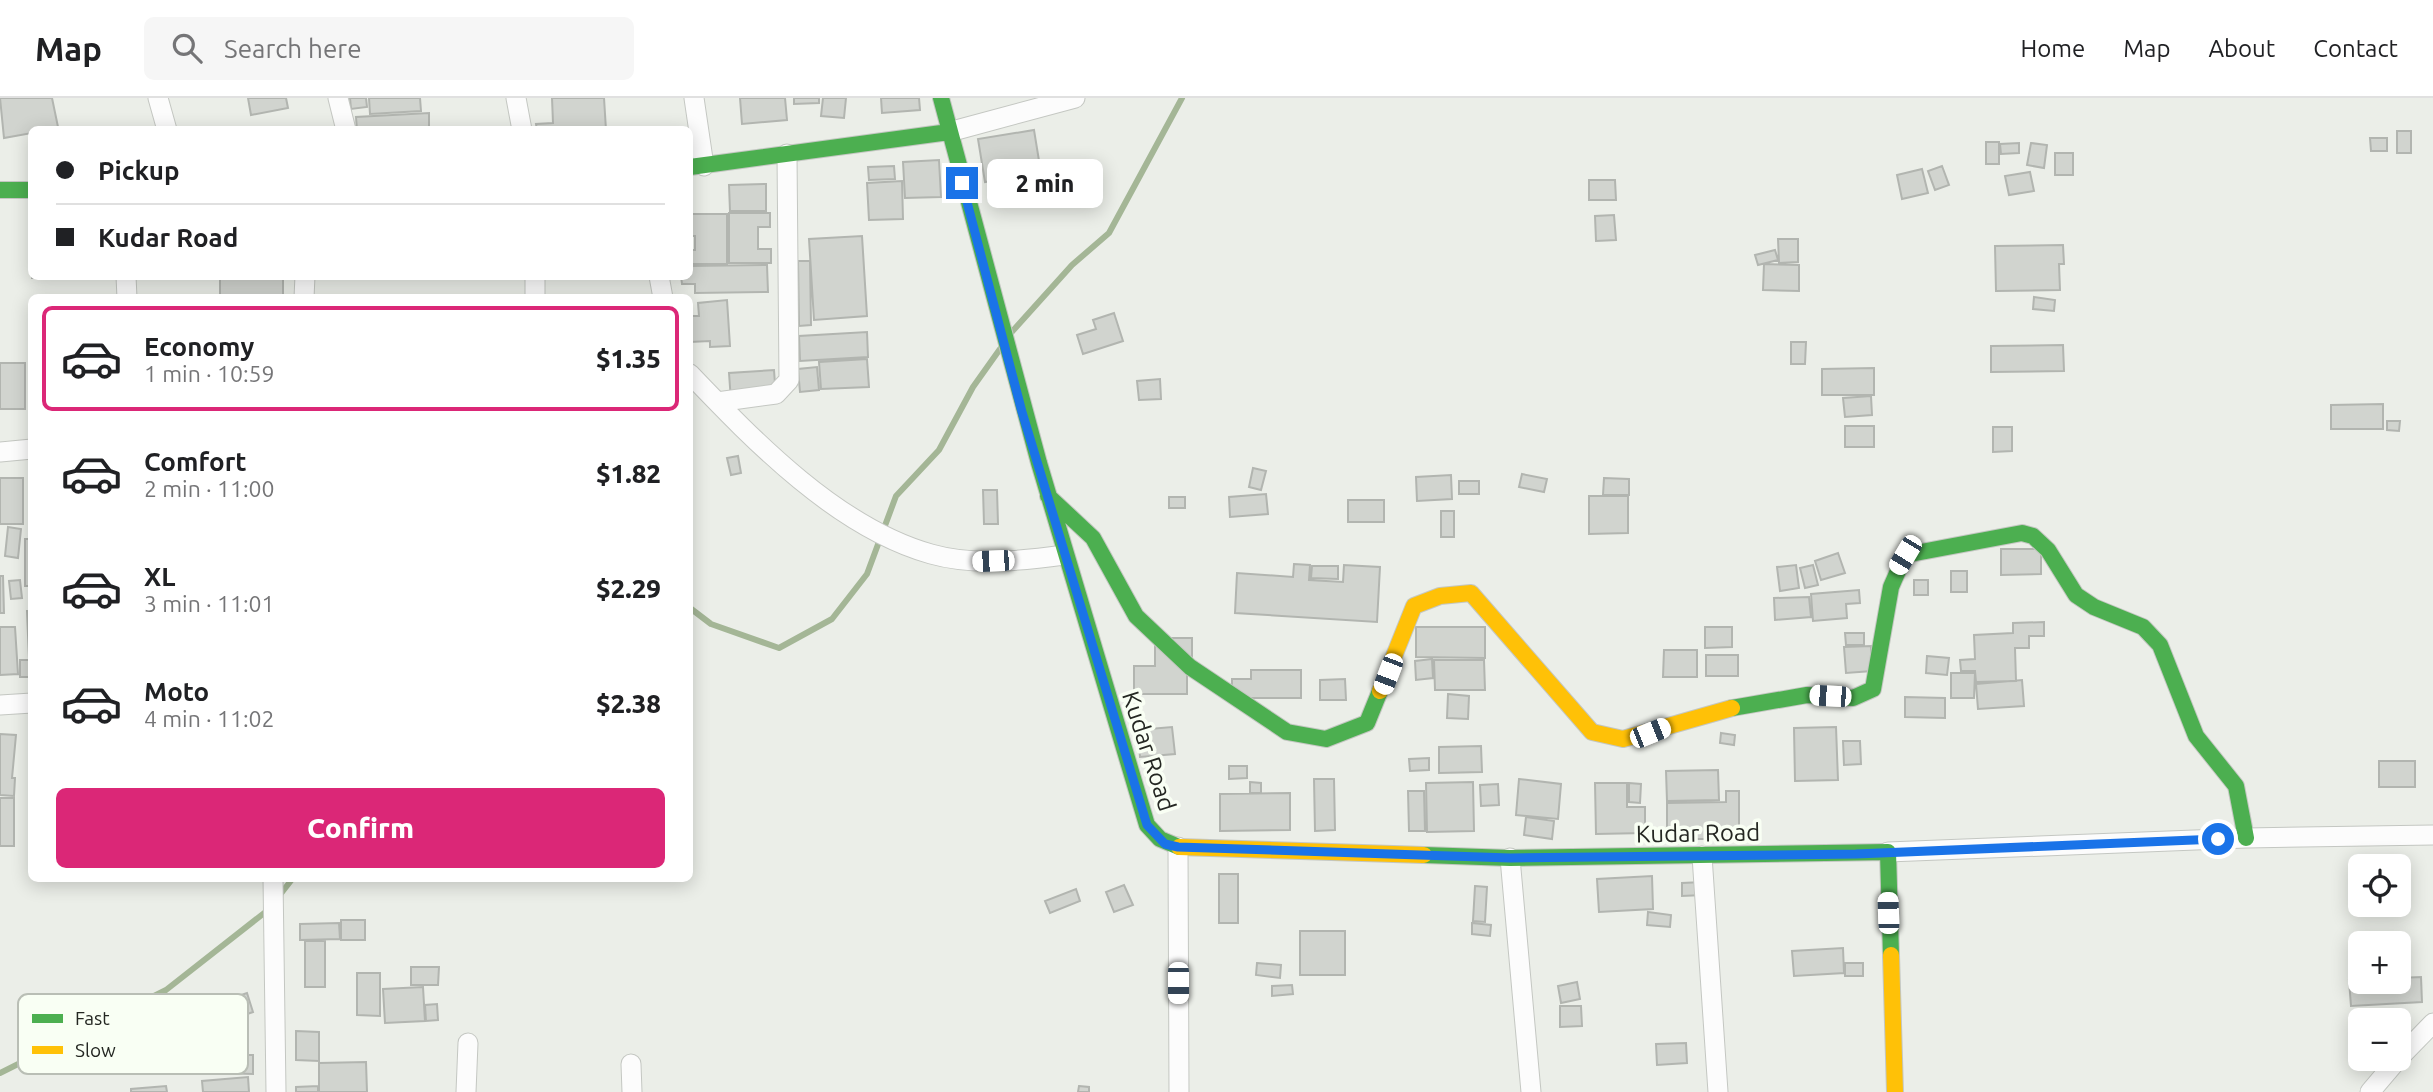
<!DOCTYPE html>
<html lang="en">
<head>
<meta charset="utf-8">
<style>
  :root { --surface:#fff; --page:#f6f6f6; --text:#202124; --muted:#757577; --line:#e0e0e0; --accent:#db2777 }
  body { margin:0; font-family:Ubuntu,sans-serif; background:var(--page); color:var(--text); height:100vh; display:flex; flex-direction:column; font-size:26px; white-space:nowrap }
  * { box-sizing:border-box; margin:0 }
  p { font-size:23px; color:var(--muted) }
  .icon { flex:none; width:38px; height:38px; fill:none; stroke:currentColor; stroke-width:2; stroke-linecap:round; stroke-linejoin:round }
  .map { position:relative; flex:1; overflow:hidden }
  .drawer { position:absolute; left:28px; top:196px; width:665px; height:588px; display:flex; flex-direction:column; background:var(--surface); border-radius:10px; box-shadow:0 4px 18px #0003 }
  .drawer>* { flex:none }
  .top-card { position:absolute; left:28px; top:28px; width:665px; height:154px; border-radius:10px; box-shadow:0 4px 18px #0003; display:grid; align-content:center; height:154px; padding:0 28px; background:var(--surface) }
  .tools { position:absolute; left:2348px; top:756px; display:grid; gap:14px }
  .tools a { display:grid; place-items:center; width:63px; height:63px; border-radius:10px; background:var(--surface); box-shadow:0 4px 18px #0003; font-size:35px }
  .end { position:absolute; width:32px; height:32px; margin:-16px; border:9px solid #1a73e8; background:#fff; box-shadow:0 0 0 4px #fff }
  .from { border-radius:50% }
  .bubble { position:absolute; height:49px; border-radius:10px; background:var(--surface); box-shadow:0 4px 18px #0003; font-size:23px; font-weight:800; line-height:49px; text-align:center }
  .car { position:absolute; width:21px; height:42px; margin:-21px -10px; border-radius:9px; box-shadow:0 0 5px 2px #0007; background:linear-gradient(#fff 24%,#345 0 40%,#fff 0 76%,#345 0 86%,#fff 0) }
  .top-card b { display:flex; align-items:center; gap:24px; height:66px; font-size:26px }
  .top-card b+b { border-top:2px solid var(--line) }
  .top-card i { width:18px; height:18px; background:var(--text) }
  ul { padding:12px 0 0; list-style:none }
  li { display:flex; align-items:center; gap:21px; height:105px; margin:0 14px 10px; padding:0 14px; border:4px solid transparent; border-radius:10px }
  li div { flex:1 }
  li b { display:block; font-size:26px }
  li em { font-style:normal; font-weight:800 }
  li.current { border-color:var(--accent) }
  li>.icon { width:63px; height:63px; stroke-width:1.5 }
  .button { display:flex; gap:14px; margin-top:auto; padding:14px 28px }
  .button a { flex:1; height:80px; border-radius:10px; background:var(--accent); color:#fff; font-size:28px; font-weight:800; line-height:80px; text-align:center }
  header { display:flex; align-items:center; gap:42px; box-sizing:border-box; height:98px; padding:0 35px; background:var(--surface); border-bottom:2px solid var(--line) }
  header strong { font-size:33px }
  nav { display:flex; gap:38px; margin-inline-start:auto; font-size:24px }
  .search { width:490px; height:63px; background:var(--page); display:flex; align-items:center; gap:18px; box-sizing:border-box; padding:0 24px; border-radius:10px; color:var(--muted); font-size:26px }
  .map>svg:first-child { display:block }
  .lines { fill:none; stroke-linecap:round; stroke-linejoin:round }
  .stream { stroke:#a4b696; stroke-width:6 }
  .building { fill:#d1d4cf; stroke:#b2b5b0; stroke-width:2 }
  .street-casing { stroke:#c4c7c2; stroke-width:21 }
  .fast-casing { stroke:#c4c7c2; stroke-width:18 }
  .slow-casing { stroke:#c4c7c2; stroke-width:18 }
  .street { stroke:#fcfcfc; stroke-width:19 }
  .fast { stroke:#4caf50; stroke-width:16 }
  .slow { stroke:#ffc107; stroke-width:16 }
  .route { stroke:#1a73e8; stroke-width:9 }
  .labels { text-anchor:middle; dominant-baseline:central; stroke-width:7; stroke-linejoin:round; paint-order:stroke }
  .street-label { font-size:24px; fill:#242722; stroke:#f9fff4 }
  .key { fill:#f9fff4; stroke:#b9beb5; stroke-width:2 }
  .key-label { font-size:19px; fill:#242722 }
</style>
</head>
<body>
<header>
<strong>Map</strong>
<div class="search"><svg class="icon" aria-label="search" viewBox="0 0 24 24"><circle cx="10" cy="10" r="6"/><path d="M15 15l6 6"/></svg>Search here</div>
<nav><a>Home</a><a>Map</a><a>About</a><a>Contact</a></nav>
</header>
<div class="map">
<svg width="2433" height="994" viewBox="0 0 2433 994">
  <rect width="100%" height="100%" fill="#ebeee8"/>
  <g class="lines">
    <path class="stream" d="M1010,236L1072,167L1109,135L1182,0
      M690,510L711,526L779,550L832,521L867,476L896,398L939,352L973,289L1000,251
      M279,798L293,780
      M0,975L166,892L268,812"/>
  </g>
  <path class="building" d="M0,0H52L58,29L32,32V35L4,40Z
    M248,0H286L288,10L251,17Z
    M350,0H366L367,9L351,11Z
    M369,0H420L421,13L370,16Z
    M552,0H604L606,32H537L536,26L553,25Z
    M740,0H785L787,22L742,26Z
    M794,0H819V5L794,6Z
    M823,0H846L844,20L821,18Z
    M881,0H919L920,12L882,15Z
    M429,15V32H357L356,19Z
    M1034,32L1041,75L985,84L978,41Z
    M2397,33H2411V55H2397Z
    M2370,40H2387V53H2371Z
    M1986,44H1999V66H1986Z
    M2019,45V55L2001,56L2000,46Z
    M2031,45L2047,47L2044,70L2027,67Z
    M2055,55H2073V77H2055Z
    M939,62L941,99L905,100L903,64Z
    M894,68L895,81L869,82L868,69Z
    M1942,68L1949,87L1935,92L1928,73Z
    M1922,71L1928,95L1902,101L1897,77Z
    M2030,74L2034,93L2009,97L2005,78Z
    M1589,82H1615L1616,102H1589Z
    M902,83L903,121L869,122L867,85Z
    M766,86V113H730L729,87Z
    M729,115H770V129H758V151H771V165H729Z
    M690,116H727V166H690V152H695V138H690Z
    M1614,117L1616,142L1596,143L1595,118Z
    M862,138L867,218L814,222L809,141Z
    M1778,141H1798V164L1779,165Z
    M2063,147L2064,166H2059L2060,192L1996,193L1995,148Z
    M1775,152L1778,162L1758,167L1755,157Z
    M798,163H810L811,227L799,228Z
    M1764,166L1799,167V193L1763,192Z
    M767,167L768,194L695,195V186H682L681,178H690V168Z
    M32,178H76V180H32Z
    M220,178H283V200H220Z
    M2034,199L2055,202L2054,213L2033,211Z
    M727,202L730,248L710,249V243L690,244V218H699L698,205Z
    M1114,215L1123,243L1083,256L1077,237L1096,231L1093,222Z
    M867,234L868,259L800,263L799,238Z
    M1791,244H1806L1805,266H1791Z
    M2063,247L2064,273L1991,274V248Z
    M867,261L869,289L821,291L819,264Z
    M0,265H25V311H0Z
    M817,269L819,292L800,294L798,271Z
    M1874,270V297H1822V271Z
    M774,272L776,300L731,303L729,275Z
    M1160,281L1161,301L1139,302L1137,283Z
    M1871,298L1872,317L1845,319L1843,300Z
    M2383,306V331H2331V307Z
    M2387,323H2400L2399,333L2387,332Z
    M1845,328H1874V349H1845Z
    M1993,329H2012V353L1993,354Z
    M738,358L741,375L731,377L727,360Z
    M1253,370L1266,373L1261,392L1249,389Z
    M1522,376L1547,381L1544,394L1519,389Z
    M1451,377L1452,401L1417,403L1416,379Z
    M0,380H23V426H0Z
    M1604,380L1629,381V397H1603Z
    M1459,383H1479V396H1459Z
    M983,392H997L998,426H984Z
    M1266,396L1268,416L1230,419L1229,399Z
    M1589,398H1628V435L1589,436Z
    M1169,399H1185V410H1169Z
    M1348,402H1384V424H1348Z
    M1441,413H1454V439H1441Z
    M8,429L21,431L18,460L5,458Z
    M25,441H32V488H25Z
    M2001,451H2041V476L2001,477Z
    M1838,455L1845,475L1821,482L1815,463Z
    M1294,466L1310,467L1309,482L1343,484L1344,467L1380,469L1377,524L1235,515L1237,475L1293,479Z
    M1796,467L1799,490L1780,493L1777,469Z
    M1813,467L1818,487L1805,490L1800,470Z
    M1312,468H1338V481L1311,480Z
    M1951,473H1967V494H1951Z
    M0,478H3L4,515H0Z
    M20,482L22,500L11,501L9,483Z
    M1914,482H1928V497H1914Z
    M1859,492L1860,505L1846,506L1847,520L1813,523L1811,496Z
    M1809,499L1811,519L1775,522L1774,500Z
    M27,513H32V561H29Z
    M2044,524V538H2029V550H2015L2016,583L1976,584L1975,573H1961L1960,562L1975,561L1974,537L2013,535V525Z
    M0,529H15L18,576L0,577Z
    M1416,529H1485V560L1416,559Z
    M1705,529H1732V549L1705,550Z
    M1845,535H1864V547H1846Z
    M1155,540H1192V564H1187V596H1134V568H1155Z
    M1871,548L1872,573L1846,575L1844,549Z
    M1664,552H1697V579H1663Z
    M1706,557H1738V578H1706Z
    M1927,558L1949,560L1947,577L1926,575Z
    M1432,561L1433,580L1416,582L1415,563Z
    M20,562H32V579H20Z
    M1434,562H1484L1485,592H1435Z
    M1251,572H1301V600H1232V581H1251Z
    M1951,575H1975L1974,600H1951Z
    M1345,581L1346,602H1320V582Z
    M2022,582L2024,608L1978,611L1976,586Z
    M1448,596L1469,598L1468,621L1447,620Z
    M1905,599L1945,600V620L1905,619Z
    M1172,629L1175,656L1140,659L1138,632Z
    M1836,629L1838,682L1795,683L1794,630Z
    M1721,635L1735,637L1734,647L1720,645Z
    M0,636L16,637L12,680H15L14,698L0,697Z
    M1843,643H1860L1861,666L1844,667Z
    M1481,648L1482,674L1439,675V649Z
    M1429,660V672L1410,673L1409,661Z
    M2379,663H2415V689H2379Z
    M1229,668H1247V680L1229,681Z
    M1718,672L1719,702L1667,703L1666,673Z
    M1314,681H1334L1335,732L1315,733Z
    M1519,681L1561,686L1558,721L1516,717Z
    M1250,684L1261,685V695H1250Z
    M1473,684L1474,733L1427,734L1426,685Z
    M1595,685H1627V709H1645V735L1596,736Z
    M1629,685L1641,686L1640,705L1629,704Z
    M1498,686L1499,707L1481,708L1480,687Z
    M1408,693H1424L1425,733H1409Z
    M1726,693H1739V741H1667V705L1726,704Z
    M1290,695V732L1220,733V696Z
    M0,700H14V748H0Z
    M1526,719L1554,723L1552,741L1524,737Z
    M1219,776H1238V825H1219Z
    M1652,778L1653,811L1599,814L1597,781Z
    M1703,784V797L1682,798V785Z
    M1124,787L1133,807L1114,814L1106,794Z
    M1475,788L1487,789L1485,824L1473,823Z
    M1076,791L1080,803L1050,815L1045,803Z
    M1648,814L1671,817L1670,829L1647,827Z
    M341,822H365V842H341Z
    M339,825L340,841L300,842V826Z
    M1472,825L1491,827L1490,838L1472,836Z
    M1300,833H1345V877H1300Z
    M305,843H325V889H305Z
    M1843,850L1844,875L1794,878L1792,853Z
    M1257,865L1281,867L1280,880L1256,877Z
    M1845,865H1863V878H1845Z
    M411,869H439L438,887H411Z
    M357,875H380V918L357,917Z
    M2421,879L2422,904L2351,908L2349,882L2399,884V880Z
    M1577,884L1580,901L1561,905L1558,888Z
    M1292,887L1293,896L1272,898V888Z
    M423,889L425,923L385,925L383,891Z
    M247,895L253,914L206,930L200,911Z
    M437,906L438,922L426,923L425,907Z
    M1560,908H1581L1582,928L1560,929Z
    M296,933L319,934V963L296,962Z
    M1686,945L1687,965L1657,967L1656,946Z
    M219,957H253V976L218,975Z
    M366,964L367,994H319V965Z
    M248,979L249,994H203L202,983Z
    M166,988L167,994H131V991Z
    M318,988V994H296V989Z
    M1079,988L1089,989V994H1078Z"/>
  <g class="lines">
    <defs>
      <path id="street" d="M158,0L167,32
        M338,0L346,32
        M516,0L522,32
        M694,0L704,68
        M949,34L1075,0
        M126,178L127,200
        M535,178V200
        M659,178L663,200
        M304,200L305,178
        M690,276C755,344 838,430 931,456C973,468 1021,463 1064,457
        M717,304L776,296L789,282L787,56
        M0,354L32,351
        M0,607L32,605
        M1178,749L1179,994
        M1888,754L2246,740L2433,737
        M1702,758L1718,994
        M1510,760L1531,994
        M273,780L276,994
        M2399,960L2433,925
        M631,966L632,994
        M466,994L468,945
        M2370,994L2398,961"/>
      <path id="fast" d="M941,0L1039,365L1147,727L1160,741L1179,749
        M690,69L949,34
        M0,92H32
        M1048,398L1093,440L1136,518L1190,569L1287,634L1326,641L1367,625L1380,593
        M1732,610L1807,597L1853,600L1873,591L1891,489L1905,457L2022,435L2033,438L2048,452L2076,497L2094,509L2143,529L2160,547L2196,638L2236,688L2246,740
        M1424,757L1510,760L1888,754L1891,857"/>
      <path id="slow" d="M1380,593L1414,508L1440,498L1471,495L1592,634L1623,641L1732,610
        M1179,749L1424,757
        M1891,857L1895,994"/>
    </defs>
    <use href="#street" class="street-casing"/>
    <use href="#fast" class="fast-casing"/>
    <use href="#slow" class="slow-casing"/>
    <use href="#street" class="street"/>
    <use href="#fast" class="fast"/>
    <use href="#slow" class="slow"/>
  </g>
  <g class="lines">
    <path class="route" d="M962,85L1022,314L1147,727L1165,746L1178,749L1510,760L1856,756L2218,741"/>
  </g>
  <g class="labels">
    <g class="street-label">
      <text transform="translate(1149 653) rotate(72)">Kudar Road</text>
      <text transform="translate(1698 735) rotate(-1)">Kudar Road</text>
    </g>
  </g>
  <rect x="18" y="896" width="230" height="80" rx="10" class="key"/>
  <rect x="32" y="916" width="31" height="9" fill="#4caf50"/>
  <rect x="32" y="948" width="31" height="8" fill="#ffc107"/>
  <g class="key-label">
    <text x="75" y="927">Fast</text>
    <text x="75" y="959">Slow</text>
  </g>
</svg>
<div class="tools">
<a><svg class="icon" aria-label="locate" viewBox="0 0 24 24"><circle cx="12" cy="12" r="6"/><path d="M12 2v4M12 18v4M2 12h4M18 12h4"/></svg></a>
<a>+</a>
<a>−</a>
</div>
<i class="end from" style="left:2218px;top:741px"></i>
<i class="end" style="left:962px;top:85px"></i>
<div class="bubble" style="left:987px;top:61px;width:116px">2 min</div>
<i class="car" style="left:1905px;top:457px;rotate:211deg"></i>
<i class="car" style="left:993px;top:463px;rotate:268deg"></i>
<i class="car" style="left:1388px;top:576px;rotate:201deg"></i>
<i class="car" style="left:1830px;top:598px;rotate:273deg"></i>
<i class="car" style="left:1650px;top:635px;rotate:68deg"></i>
<i class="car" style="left:1888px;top:815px;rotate:358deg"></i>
<i class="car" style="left:1178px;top:885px;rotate:180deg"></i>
<div class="top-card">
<b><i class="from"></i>Pickup</b>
<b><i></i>Kudar Road</b>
</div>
<section class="drawer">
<ul>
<li class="current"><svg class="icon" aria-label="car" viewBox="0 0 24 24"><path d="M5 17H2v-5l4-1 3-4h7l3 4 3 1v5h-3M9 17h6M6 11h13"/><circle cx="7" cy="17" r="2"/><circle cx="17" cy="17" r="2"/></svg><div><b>Economy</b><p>1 min · 10:59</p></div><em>$1.35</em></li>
<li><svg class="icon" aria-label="car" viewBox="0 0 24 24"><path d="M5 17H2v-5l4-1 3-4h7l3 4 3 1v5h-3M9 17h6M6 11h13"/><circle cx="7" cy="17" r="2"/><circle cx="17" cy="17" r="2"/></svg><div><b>Comfort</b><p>2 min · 11:00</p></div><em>$1.82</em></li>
<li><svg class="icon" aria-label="car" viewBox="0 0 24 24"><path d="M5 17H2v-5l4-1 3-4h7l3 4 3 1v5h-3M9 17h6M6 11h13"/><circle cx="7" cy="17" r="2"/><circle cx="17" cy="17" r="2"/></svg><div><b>XL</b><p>3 min · 11:01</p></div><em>$2.29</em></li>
<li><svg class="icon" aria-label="car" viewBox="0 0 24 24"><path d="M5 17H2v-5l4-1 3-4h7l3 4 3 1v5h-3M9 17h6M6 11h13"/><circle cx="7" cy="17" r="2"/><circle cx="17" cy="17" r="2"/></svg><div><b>Moto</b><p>4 min · 11:02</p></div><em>$2.38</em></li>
</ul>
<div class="button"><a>Confirm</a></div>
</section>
</div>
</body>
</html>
